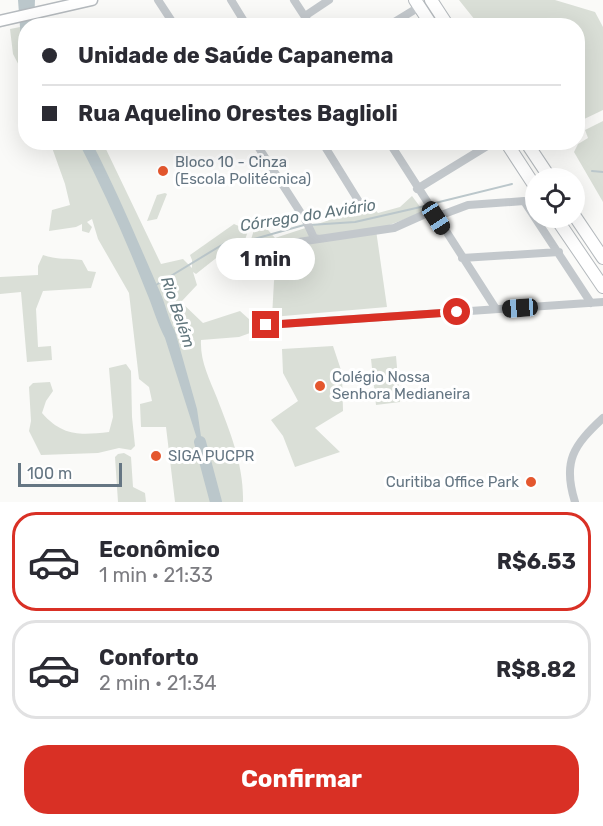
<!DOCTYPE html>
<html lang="pt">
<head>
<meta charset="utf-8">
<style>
  :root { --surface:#fff; --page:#f7f7f7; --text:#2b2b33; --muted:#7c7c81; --line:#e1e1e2; --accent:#d93025 }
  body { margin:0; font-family:Rubik,sans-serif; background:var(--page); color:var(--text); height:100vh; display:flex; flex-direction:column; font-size:22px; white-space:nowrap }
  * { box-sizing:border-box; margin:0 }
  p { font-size:20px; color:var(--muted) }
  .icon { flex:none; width:33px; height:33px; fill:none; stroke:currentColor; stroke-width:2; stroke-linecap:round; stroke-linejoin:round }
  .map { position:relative; height:502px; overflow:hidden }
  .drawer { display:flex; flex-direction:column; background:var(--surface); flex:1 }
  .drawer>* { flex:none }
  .hud { position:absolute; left:18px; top:18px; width:567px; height:132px; border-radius:24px; box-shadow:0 6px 24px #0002; display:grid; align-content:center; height:132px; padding:0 24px; background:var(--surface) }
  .fabs { position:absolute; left:525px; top:168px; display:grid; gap:12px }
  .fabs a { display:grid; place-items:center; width:60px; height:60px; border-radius:50%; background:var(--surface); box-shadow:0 6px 24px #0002; font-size:30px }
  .scale { position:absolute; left:18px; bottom:15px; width:104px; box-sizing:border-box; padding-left:6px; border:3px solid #657683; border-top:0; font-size:16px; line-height:21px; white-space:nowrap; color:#657683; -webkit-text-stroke:4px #fff; paint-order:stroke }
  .end { position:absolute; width:27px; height:27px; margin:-14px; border:8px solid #d93025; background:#fff; box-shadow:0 0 0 3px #fff }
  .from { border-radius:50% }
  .bubble { position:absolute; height:42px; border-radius:21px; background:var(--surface); box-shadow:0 6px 24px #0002; font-size:20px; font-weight:700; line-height:42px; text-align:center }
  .car { position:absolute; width:18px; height:36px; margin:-18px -9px; border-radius:8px; box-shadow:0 0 4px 2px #0007; background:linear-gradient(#222 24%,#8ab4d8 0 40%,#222 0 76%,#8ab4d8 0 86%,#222 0) }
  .hud b { display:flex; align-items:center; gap:21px; height:57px; font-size:22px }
  .hud b+b { border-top:2px solid var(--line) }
  .hud i { width:15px; height:15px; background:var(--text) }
  ul { padding:10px 0 0; list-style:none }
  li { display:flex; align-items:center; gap:18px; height:99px; margin:0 12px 9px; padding:0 12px; border:3px solid var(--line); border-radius:24px }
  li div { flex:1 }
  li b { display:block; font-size:22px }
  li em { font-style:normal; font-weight:700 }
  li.selected { border-color:var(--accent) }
  li>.icon { width:54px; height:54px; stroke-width:1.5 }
  .cta { display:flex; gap:12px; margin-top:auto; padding:12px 24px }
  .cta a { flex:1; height:69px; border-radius:24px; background:var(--accent); color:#fff; font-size:24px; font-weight:700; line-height:69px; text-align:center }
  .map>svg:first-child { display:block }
  .green { fill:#dadfd7 }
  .water { fill:#bbc7cb }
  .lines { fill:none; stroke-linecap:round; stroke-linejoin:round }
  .stream { stroke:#bbc7cb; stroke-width:2 }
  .river { stroke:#bbc7cb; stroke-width:12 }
  .major-casing { stroke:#b5babe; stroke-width:13 }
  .highway-casing { stroke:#b4b9bd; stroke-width:14 }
  .minor { stroke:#c3c8cc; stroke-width:8 }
  .major { stroke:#fff; stroke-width:10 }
  .highway { stroke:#fff; stroke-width:12 }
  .route { stroke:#d93025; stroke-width:8 }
  .poi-dot { fill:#e4572e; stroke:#fff; stroke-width:2 }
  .labels { text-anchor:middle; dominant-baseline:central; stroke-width:6; stroke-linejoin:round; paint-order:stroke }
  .poi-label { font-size:15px; fill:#657683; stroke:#fff; text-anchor:start }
  .water-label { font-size:16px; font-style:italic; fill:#60757c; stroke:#fff }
</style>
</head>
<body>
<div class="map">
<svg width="603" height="502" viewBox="0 0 603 502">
  <rect width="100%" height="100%" fill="#fafaf8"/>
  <path class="green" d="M459,0H555L595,12L603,27V110L578,122V26L479,25Z
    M25,26V77L13,54L10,29Z
    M603,121V202L574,152L578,144L588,138L585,130Z
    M50,142L103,143L161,264L183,259L192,268V260L190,255L234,224L248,230C245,242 243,247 230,248L232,252L229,257L220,255L196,274L193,272L197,285L181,302L203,323L240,311L250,320V333L239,337L201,340C200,361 209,378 217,398C230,432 244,465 243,502H175L166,427H141L140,404L152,401L149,387L139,379L129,293L98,239L92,219L87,222L92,227L89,233L82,231V224L76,227L49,231L52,210L70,205L65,184Z
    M165,193L167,194L157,219L147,221L157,195Z
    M412,196L424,212L376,230L387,307L272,317L274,281L280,256L250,243L256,223H262L275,238L372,206L378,213L400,207Z
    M43,255C56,260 68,258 82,260L88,271L96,272L91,288L43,291L36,309L38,347L51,346L52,360L27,362L21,292L0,294V277L38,275V266Z
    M333,346L342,373L343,411L315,428L340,452L295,467L283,436L271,420L298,401L283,373L282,349Z
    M396,356L400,402L376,405L371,359Z
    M126,364L131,371L132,417L135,446L131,450L119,448L98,453L41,455L29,431L31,421L29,387L33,383L50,382L53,391L46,401L42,413C63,437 81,435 109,432L113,417L109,368Z
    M124,453L131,457L133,487L145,493L146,502H118L115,457L118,454Z"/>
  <path class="water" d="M18,0H35L34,25L26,26L25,52L21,41Z
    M79,143H92C117,191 138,242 160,292C166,305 168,319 175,331L197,409L205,464L165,338C157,323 153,307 146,291C126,240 104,191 79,143Z"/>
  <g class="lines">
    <path class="stream" d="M592,171L603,172
      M431,204L512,184
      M310,225L355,222L425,206
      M156,285L230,240L254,239L304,225"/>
    <path class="river" d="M200,442L216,502"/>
    <defs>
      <path id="major" d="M0,21L92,0"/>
      <path id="highway" d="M415,0L432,26
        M431,0L448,26
        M506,142L536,188
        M526,142L550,178
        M574,215L603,258
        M556,218L603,287"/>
    </defs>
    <use href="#major" class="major-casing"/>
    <use href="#highway" class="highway-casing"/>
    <path class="minor" d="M158,0L175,26
      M231,0L247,26
      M294,0L311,26
      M305,16L329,0
      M388,26L419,7
      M255,142L306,221L314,238L319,239
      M322,142L361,205
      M389,142L496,309
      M417,189L492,143
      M436,217L468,205L524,201L591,303
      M285,244L394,228L432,211
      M462,258L559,252
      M266,325L603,302
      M575,502C562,461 574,445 603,418"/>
    <use href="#major" class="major"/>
    <use href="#highway" class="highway"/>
  </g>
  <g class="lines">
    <path class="route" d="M266,325L457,312"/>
  </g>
  <g class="poi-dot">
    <circle cx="163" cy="171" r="6"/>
    <circle cx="320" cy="386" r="6"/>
    <circle cx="156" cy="456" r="6"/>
    <circle cx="531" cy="482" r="6"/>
  </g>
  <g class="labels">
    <g class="poi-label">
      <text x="175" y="162">Bloco 10 - Cinza<tspan x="175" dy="17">(Escola Politécnica)</tspan></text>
      <text x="332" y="377">Colégio Nossa<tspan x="332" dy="17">Senhora Medianeira</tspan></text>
      <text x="168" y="456">SIGA PUCPR</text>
      <text x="519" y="482" text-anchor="end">Curitiba Office Park</text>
    </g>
    <g class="water-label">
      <text transform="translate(308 215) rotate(-9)">Córrego do Aviário</text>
      <text transform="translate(178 312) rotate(71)">Rio Belém</text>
    </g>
  </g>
</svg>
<div class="fabs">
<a><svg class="icon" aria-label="locate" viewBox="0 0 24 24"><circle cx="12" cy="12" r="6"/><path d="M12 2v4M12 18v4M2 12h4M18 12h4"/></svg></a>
</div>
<div class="scale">100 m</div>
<i class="end from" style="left:457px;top:312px"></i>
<i class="end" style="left:266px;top:325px"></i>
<div class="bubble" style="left:216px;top:238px;width:99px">1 min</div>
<i class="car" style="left:436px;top:218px;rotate:147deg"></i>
<i class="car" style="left:520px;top:308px;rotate:266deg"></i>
<div class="hud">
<b><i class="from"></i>Unidade de Saúde Capanema</b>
<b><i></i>Rua Aquelino Orestes Baglioli</b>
</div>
</div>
<section class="drawer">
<ul>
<li class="selected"><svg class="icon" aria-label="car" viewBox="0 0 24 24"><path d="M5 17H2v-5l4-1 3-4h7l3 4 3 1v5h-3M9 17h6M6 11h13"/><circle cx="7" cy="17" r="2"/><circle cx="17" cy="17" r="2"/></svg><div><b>Econômico</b><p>1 min · 21:33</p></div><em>R$6.53</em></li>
<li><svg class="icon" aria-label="car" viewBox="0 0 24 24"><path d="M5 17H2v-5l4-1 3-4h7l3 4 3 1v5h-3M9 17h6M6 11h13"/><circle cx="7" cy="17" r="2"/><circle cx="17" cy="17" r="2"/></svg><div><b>Conforto</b><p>2 min · 21:34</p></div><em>R$8.82</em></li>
</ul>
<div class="cta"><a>Confirmar</a></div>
</section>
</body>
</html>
